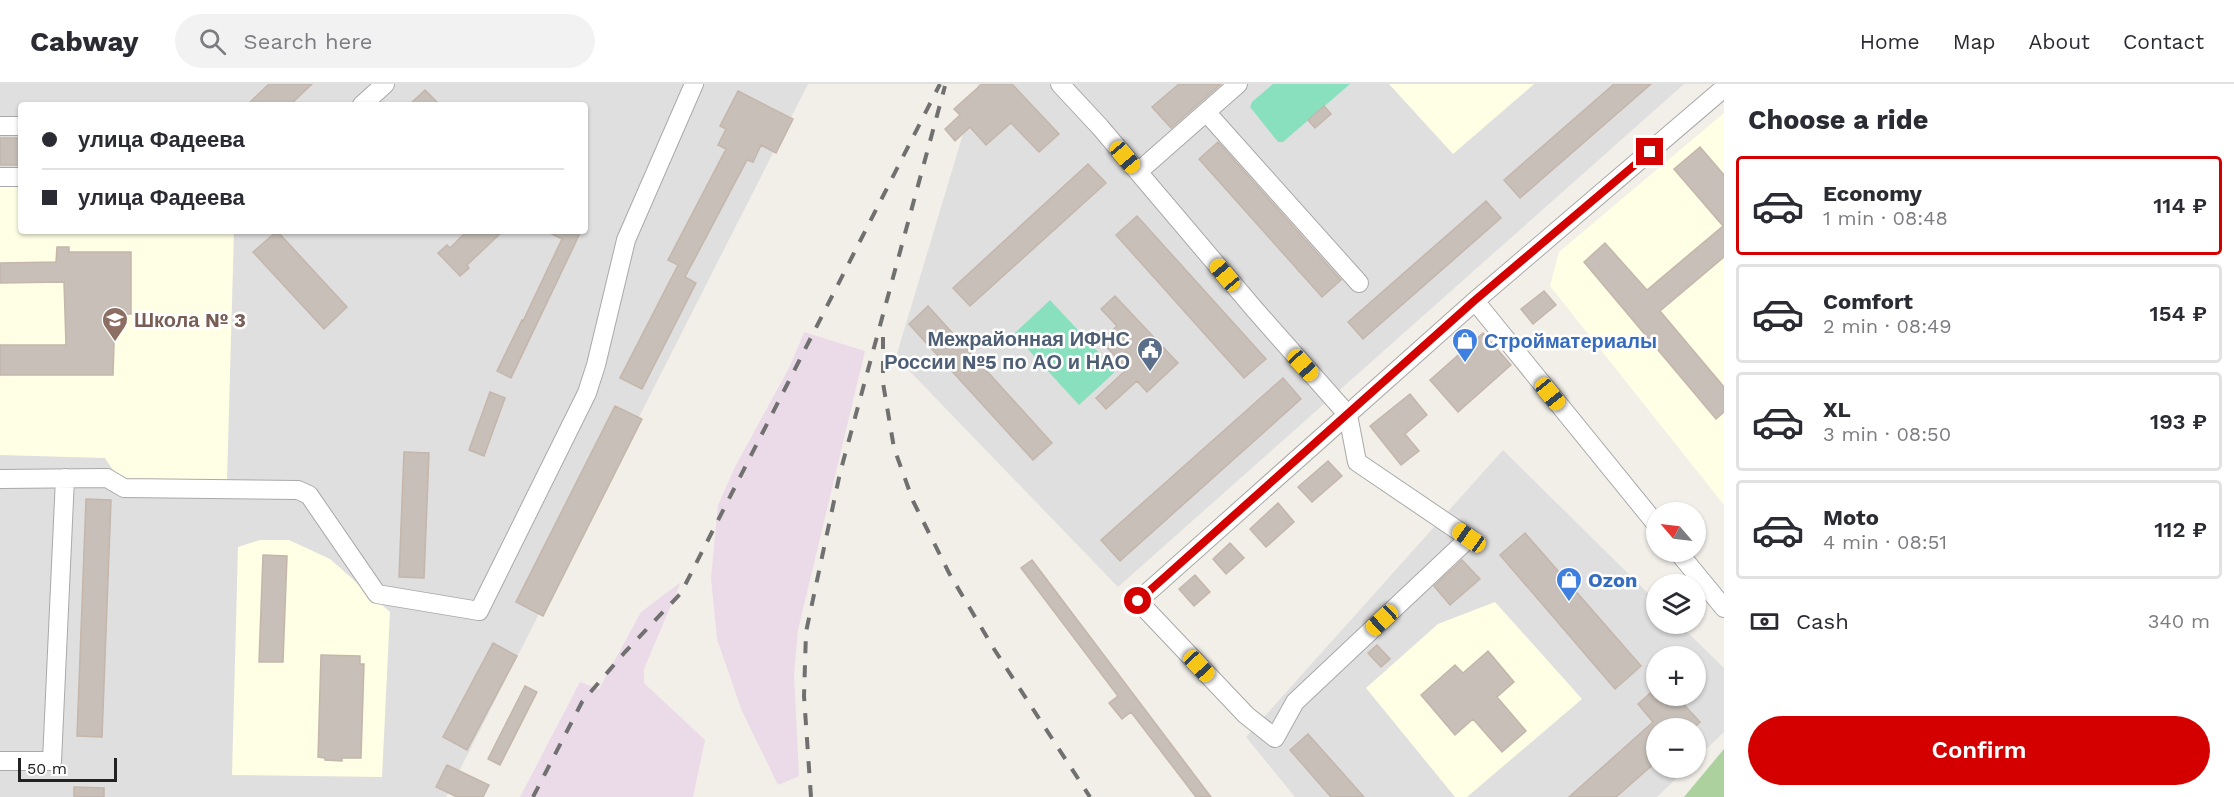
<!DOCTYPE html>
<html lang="en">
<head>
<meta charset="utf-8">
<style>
  :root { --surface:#fff; --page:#f2f2f3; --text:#2b2b33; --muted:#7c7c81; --line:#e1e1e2; --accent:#d40000 }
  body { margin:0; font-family:"Work Sans",sans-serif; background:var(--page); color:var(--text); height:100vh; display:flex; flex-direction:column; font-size:22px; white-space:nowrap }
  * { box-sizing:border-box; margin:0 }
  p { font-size:20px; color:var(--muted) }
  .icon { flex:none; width:33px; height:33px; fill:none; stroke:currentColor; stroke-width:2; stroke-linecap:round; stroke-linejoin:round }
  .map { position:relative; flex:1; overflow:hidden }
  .sheet { display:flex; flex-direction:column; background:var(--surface); width:510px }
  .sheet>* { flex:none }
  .banner { position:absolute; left:18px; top:18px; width:570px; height:132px; border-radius:6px; box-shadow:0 2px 4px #0004; display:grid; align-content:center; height:132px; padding:0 24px; background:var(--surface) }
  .needle { width:39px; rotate:298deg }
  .controls { position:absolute; left:1646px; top:418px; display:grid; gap:12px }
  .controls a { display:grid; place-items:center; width:60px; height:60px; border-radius:50%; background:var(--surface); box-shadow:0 2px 4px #0004; font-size:30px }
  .scale { position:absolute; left:18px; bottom:15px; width:99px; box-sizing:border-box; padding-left:6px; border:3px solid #222; border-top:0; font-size:16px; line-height:21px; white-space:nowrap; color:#222; -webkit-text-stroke:4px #fff; paint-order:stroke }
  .end { position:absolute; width:27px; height:27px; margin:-14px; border:8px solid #d40000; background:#fff; box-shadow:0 0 0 3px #fff }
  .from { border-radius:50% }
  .car { position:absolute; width:18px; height:36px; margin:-18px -9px; border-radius:8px; box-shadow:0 0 4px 2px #0007; background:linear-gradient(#f5c518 24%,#345 0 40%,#f5c518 0 76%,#345 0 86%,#f5c518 0) }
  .banner b { display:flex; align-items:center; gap:21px; height:57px; font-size:22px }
  .banner b+b { border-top:2px solid var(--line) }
  .banner i { width:15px; height:15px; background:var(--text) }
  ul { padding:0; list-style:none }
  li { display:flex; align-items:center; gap:18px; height:99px; margin:0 12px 9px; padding:0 12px; border:3px solid var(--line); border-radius:6px }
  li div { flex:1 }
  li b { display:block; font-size:22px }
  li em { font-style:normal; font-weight:600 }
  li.on { border-color:var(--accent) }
  li>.icon { width:54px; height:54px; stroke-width:1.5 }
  h2 { padding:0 24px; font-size:27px; line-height:72px }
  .pay { display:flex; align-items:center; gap:15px; height:66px; padding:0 24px; font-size:22px }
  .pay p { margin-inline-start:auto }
  .action { display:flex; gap:12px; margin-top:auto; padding:12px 24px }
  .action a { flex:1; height:69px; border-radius:36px; background:var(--accent); color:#fff; font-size:24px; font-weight:600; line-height:69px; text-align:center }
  header { display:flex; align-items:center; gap:36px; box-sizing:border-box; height:84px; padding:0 30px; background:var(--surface); border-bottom:2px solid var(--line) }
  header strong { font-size:28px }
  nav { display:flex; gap:33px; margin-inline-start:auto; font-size:21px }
  .search { width:420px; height:54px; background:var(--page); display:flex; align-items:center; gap:15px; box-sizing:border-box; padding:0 21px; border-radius:33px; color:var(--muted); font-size:22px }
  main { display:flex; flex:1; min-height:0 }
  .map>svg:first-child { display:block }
  .residential { fill:#e0dfdf; fill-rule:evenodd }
  .industrial { fill:#ebdbe8 }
  .education { fill:#ffffe5 }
  .forest { fill:#add19e }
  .pitch { fill:#88e0be }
  .building { fill:#c7bfb8; stroke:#c4b6ab; stroke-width:1.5 }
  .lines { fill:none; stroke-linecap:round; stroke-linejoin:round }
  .minor-casing { stroke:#a9a9a9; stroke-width:20 }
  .minor { stroke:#fff; stroke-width:18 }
  .rail { stroke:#707070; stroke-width:4; stroke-dasharray:12 12; stroke-linecap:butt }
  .route { stroke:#d40000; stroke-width:8 }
  .labels { text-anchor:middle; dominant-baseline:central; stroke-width:5; stroke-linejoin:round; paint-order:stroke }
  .education-label { font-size:20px; font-weight:bold; fill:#785e54; stroke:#fff; text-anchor:start }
  .service-label { font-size:20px; font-weight:bold; fill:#4e5e75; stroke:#fff; text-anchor:end }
  .shop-label { font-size:20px; font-weight:bold; fill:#366cbe; stroke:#fff; text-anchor:start }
</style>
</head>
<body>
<header>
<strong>Cabway</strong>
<div class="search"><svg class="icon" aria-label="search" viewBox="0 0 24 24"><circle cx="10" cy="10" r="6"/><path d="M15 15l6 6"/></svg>Search here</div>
<nav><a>Home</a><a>Map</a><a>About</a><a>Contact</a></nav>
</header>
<main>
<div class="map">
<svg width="1724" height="713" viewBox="0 0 1724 713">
  <rect width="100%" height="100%" fill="#f2efe9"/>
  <path class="residential" d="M0,0H808L446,713H0ZM21,21H585V147H21Z
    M978,0H1684L1118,503L896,273Z
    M1503,366L1656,517V540H1679L1724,584V648L1695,676V645H1656V684H1687L1657,713H1295L1246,653ZM1656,573H1695V612H1656Z"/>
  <path class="industrial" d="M804,248L865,267L798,546L794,590L799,692L778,701L742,627L717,555L711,494L718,421L736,381L790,282Z
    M681,498L644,585V599L705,656L693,713H520L580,598L599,605L641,528Z"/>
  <path class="education" d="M1389,0H1534L1453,70Z
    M1724,29V421L1550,202L1559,168Z
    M0,101H21V147H234L227,397L119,395L105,374L0,371Z
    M260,456H289L330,475L390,528L382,693L232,691L238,463Z
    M1495,518L1582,615L1467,713H1455L1366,604L1438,540Z"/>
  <path class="forest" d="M1724,665V713H1684Z"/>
  <path class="pitch" d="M1273,0H1350L1283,58H1278L1250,23L1252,18Z
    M1050,216L1116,287L1079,321L1014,250Z"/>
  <path class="building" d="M269,0H312L290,21H247Z
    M982,0H1012L1059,50L1039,68L1011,39L986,61L970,43L955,57L945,45L960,31L954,25Z
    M1179,0H1221L1171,44L1152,23Z
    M1614,0H1651L1520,114L1504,96Z
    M425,6L440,21H409Z
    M738,7L793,35L776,69L761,61L753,78L747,76L685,193L696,199L642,305L620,294L678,181L668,176L726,65L718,61L726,45L720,42Z
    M1324,22L1331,30L1315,44L1308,36Z
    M0,54H21V81H0Z
    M1218,58L1341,196L1322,213L1199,75Z
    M1700,63L1724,91V173L1660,227L1724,303V328L1716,335L1584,178L1605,159L1647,206L1723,142L1674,85Z
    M1088,80L1106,99L970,222L953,204Z
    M1486,117L1501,134L1363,255L1348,238Z
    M1137,132L1266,275L1244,294L1116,151Z
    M277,147L347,223L324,245L253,168Z
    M467,147H503L467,181L469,184L460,192L438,169L447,161L450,164Z
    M546,147H581L511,294L497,287L522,236L523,237L562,155Z
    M57,163H69V168H131V230H115L113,291H0V261H66L64,198L0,199V179L56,178Z
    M1544,207L1556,221L1533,240L1521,225Z
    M1115,212L1178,279L1147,308L1137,297L1106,325L1096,314L1127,285L1101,257L1117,242L1101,225Z
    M928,222L1052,359L1033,376L909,240Z
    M1483,249L1511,281L1458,328L1430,296Z
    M1283,294L1301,315L1120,477L1101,456Z
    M490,308L505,314L484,372L469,366Z
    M1410,310L1427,331L1405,350L1419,367L1401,381L1370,342Z
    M615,322L642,335L543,532L516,518Z
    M404,368L429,369L424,494L399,493Z
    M1328,377L1342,392L1312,418L1298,403Z
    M86,415L111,416L102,653L77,652Z
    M1278,419L1294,438L1266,463L1250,445Z
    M1525,449L1641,582L1615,605L1500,471Z
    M1230,459L1244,474L1226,490L1213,475Z
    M263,471L287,472L283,578H259Z
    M1032,476L1211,713H1196L1131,628L1122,635L1109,619L1118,612L1021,484Z
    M1462,476L1480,495L1450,521L1434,502Z
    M1195,491L1210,508L1194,522L1179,505Z
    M493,559L517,572L467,666L443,653Z
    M1377,561L1390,575L1381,583L1368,569Z
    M1488,567L1514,598L1497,613L1526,647L1502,668L1473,635L1455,651L1421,611L1455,581L1463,589Z
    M321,571L360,572V580H364L361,674H342V677L325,676V674L318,673Z
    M525,602L537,608L500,681L488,675Z
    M1656,604V612H1676L1700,638L1693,645H1656V678L1616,713H1569L1653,638L1638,620Z
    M1308,650L1364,713H1331L1290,666Z
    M447,681L489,701L483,713H457L436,703Z
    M74,703L104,704V713H74Z"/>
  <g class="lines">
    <defs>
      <path id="minor" d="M1060,0L1100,43L1256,227L1348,331
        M362,21L385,0
        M1207,29L1359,199
        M0,42H21
        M1138,88L1238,0
        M0,93H21
        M1475,217L1656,440
        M1348,331L1357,378L1469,454L1295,618L1275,654L1246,631L1138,517L1475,217L1724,4
        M0,395L107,394L124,404L298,406L309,411L377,510L479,527L587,309L596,281L626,156L694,0
        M1678,468L1724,524
        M0,677H52L65,394"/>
    </defs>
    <use href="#minor" class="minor-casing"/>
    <use href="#minor" class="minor"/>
    <path class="rail" d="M883,253V299L894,364L913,417L949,489L994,565L1090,713
      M533,713L582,618L625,568L681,509L940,0
      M811,713L804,612L806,548L840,389L945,2"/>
  </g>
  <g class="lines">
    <path class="route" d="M1138,517L1474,217L1650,68"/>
  </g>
  <defs>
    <symbol id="school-pin" viewBox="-11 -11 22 30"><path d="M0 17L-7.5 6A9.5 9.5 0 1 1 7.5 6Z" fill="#8d6e63" stroke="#fff"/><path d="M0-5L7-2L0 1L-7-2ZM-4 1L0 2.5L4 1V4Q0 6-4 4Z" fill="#fff"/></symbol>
    <symbol id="shop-pin" viewBox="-11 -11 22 30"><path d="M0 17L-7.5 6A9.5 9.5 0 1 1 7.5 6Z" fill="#3f7fe0" stroke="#fff"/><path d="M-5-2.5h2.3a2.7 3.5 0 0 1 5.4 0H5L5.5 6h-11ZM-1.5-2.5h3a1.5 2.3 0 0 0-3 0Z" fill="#fff"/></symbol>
    <symbol id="civic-pin" viewBox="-11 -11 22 30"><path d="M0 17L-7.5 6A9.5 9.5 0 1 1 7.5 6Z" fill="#5c6f8a" stroke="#fff"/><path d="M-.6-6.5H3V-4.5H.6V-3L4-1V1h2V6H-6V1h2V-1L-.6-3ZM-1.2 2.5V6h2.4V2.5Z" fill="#fff"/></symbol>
  </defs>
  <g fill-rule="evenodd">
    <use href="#school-pin" x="100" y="221" width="30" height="40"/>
    <use href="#shop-pin" x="1450" y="242" width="30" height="40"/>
    <use href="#civic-pin" x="1135" y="251" width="30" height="40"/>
    <use href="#shop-pin" x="1554" y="481" width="30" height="40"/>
  </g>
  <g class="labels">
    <g class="education-label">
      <text x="134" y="236">Школа № 3</text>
    </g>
    <g class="service-label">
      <text x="1130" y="255">Межрайонная ИФНС<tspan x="1130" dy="23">России №5 по АО и НАО</tspan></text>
    </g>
    <g class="shop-label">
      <text x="1484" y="257">Стройматериалы</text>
      <text x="1588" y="496">Ozon</text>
    </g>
  </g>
</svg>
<div class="controls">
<a><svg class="needle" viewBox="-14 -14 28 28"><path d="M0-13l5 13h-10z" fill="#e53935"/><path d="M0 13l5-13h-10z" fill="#7c7c81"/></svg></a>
<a><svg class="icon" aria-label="layers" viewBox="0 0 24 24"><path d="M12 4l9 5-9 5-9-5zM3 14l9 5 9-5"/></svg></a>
<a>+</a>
<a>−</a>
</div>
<div class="scale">50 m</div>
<i class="end from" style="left:1138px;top:517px"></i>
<i class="end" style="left:1650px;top:68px"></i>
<i class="car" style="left:1125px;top:73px;rotate:140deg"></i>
<i class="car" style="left:1225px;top:191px;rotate:320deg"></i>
<i class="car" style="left:1303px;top:281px;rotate:138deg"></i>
<i class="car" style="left:1550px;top:310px;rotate:141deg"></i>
<i class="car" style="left:1469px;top:454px;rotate:305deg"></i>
<i class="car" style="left:1382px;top:536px;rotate:227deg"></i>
<i class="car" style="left:1199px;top:582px;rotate:137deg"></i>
<div class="banner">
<b><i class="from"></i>улица Фадеева</b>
<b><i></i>улица Фадеева</b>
</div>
</div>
<section class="sheet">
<h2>Choose a ride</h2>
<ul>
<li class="on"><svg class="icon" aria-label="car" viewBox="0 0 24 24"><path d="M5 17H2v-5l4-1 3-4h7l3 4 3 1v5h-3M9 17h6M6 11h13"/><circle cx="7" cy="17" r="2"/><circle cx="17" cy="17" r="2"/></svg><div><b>Economy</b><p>1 min · 08:48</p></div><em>114 ₽</em></li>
<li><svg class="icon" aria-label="car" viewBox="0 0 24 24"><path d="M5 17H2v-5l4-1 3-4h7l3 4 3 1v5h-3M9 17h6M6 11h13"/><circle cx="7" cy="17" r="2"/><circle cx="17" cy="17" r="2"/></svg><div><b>Comfort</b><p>2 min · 08:49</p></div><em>154 ₽</em></li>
<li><svg class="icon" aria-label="car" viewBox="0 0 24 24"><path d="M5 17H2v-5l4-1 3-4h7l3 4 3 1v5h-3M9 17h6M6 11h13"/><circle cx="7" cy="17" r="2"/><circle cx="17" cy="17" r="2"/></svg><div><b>XL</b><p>3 min · 08:50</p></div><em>193 ₽</em></li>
<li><svg class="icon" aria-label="car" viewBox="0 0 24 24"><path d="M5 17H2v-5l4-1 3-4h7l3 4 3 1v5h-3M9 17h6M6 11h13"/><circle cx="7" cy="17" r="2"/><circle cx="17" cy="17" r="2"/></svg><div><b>Moto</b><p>4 min · 08:51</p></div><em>112 ₽</em></li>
</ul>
<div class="pay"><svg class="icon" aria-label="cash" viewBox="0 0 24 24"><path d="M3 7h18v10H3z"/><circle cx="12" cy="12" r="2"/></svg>Cash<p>340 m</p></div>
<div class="action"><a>Confirm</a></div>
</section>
</main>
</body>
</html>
